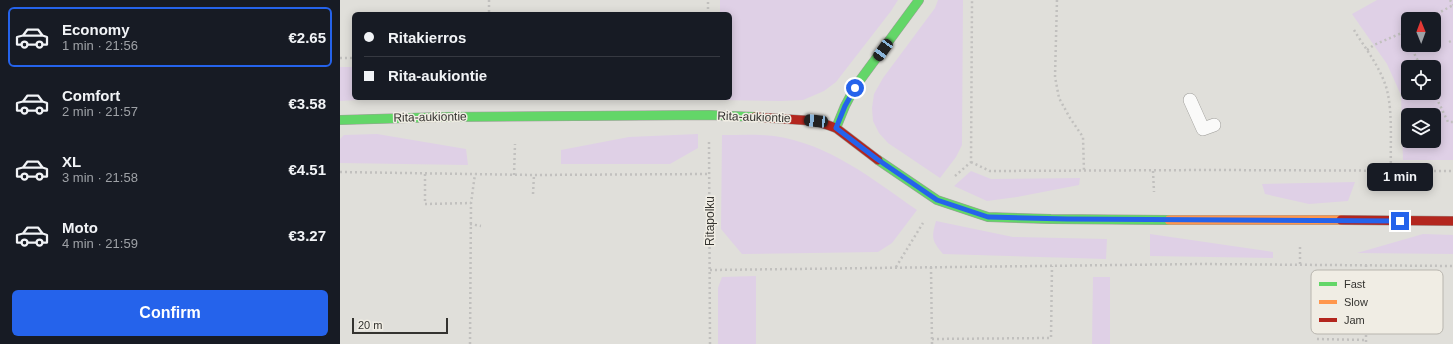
<!DOCTYPE html>
<html lang="en">
<head>
<meta charset="utf-8">
<style>
  :root { --surface:#171b24; --page:#242831; --text:#f1f3f6; --muted:#9ea1a6; --line:#363941; --accent:#2563eb }
  body { margin:0; font-family:Helvetica,sans-serif; background:var(--page); color:var(--text); height:100vh; display:flex; flex-direction:column; font-size:15px; white-space:nowrap }
  * { box-sizing:border-box; margin:0 }
  p { font-size:13px; color:var(--muted) }
  .icon { flex:none; width:22px; height:22px; fill:none; stroke:currentColor; stroke-width:2; stroke-linecap:round; stroke-linejoin:round }
  .map { position:relative; flex:1; overflow:hidden }
  .side { display:flex; flex-direction:column; background:var(--surface); width:340px }
  .side>* { flex:none }
  .top-card { position:absolute; left:12px; top:12px; width:380px; height:88px; border-radius:6px; box-shadow:0 2px 10px #0003; display:grid; align-content:center; height:88px; padding:0 12px; background:var(--surface) }
  .needle { width:26px; rotate:359deg }
  .controls { position:absolute; left:1061px; top:12px; display:grid; gap:8px }
  .controls a { display:grid; place-items:center; width:40px; height:40px; border-radius:6px; background:var(--surface); box-shadow:0 2px 10px #0003; font-size:20px }
  .scale { position:absolute; left:12px; bottom:10px; width:96px; box-sizing:border-box; padding-left:4px; border:2px solid #34332f; border-top:0; font-size:11px; line-height:14px; white-space:nowrap; color:#34332f; -webkit-text-stroke:3px #f0ede4; paint-order:stroke }
  .end { position:absolute; width:18px; height:18px; margin:-9px; border:5px solid #2563eb; background:#fff; box-shadow:0 0 0 2px #fff }
  .from { border-radius:50% }
  .bubble { position:absolute; height:28px; border-radius:6px; background:var(--surface); box-shadow:0 2px 10px #0003; font-size:13px; font-weight:700; line-height:28px; text-align:center }
  .car { position:absolute; width:12px; height:24px; margin:-12px -6px; border-radius:5px; box-shadow:0 0 3px 1px #0007; background:linear-gradient(#222 24%,#8ab4d8 0 40%,#222 0 76%,#8ab4d8 0 86%,#222 0) }
  .top-card b { display:flex; align-items:center; gap:14px; height:38px; font-size:15px }
  .top-card b+b { border-top:1px solid var(--line) }
  .top-card i { width:10px; height:10px; background:var(--text) }
  ul { padding:7px 0 0; list-style:none }
  li { display:flex; align-items:center; gap:12px; height:60px; margin:0 8px 6px; padding:0 4px; border:2px solid transparent; border-radius:6px }
  li div { flex:1 }
  li b { display:block; font-size:15px }
  li em { font-style:normal; font-weight:700 }
  li.current { border-color:var(--accent) }
  li>.icon { width:36px; height:36px; stroke-width:1.5 }
  .action { display:flex; gap:8px; margin-top:auto; padding:8px 12px }
  .action a { flex:1; height:46px; border-radius:6px; background:var(--accent); color:#fff; font-size:16px; font-weight:700; line-height:46px; text-align:center }
  main { display:flex; flex:1; min-height:0 }
  .map>svg:first-child { display:block }
  .green { fill:#dfd0e6; fill-rule:evenodd }
  .lines { fill:none; stroke-linecap:round; stroke-linejoin:round }
  .lane-casing { stroke:#9e9d99; stroke-width:14 }
  .fast-casing { stroke:#9e9d99; stroke-width:10 }
  .slow-casing { stroke:#9e9d99; stroke-width:10 }
  .jam-casing { stroke:#9e9d99; stroke-width:10 }
  .path { stroke:#c1c0be; stroke-width:2.5; stroke-dasharray:2 3; stroke-linecap:butt }
  .lane { stroke:#fafaf9; stroke-width:13 }
  .fast { stroke:#63d668; stroke-width:9 }
  .slow { stroke:#ff974d; stroke-width:9 }
  .jam { stroke:#b3261e; stroke-width:9 }
  .route { stroke:#2563eb; stroke-width:5 }
  .labels { text-anchor:middle; dominant-baseline:central; stroke-width:3; stroke-linejoin:round; paint-order:stroke }
  .street-label { font-size:12px; fill:#34332f; stroke:#f0ede4 }
  .key { fill:#f0ede4; stroke:#b8b5ae; stroke-width:1 }
  .key-label { font-size:11px; fill:#34332f }
</style>
</head>
<body>
<main>
<section class="side">
<ul>
<li class="current"><svg class="icon" aria-label="car" viewBox="0 0 24 24"><path d="M5 17H2v-5l4-1 3-4h7l3 4 3 1v5h-3M9 17h6M6 11h13"/><circle cx="7" cy="17" r="2"/><circle cx="17" cy="17" r="2"/></svg><div><b>Economy</b><p>1 min · 21:56</p></div><em>€2.65</em></li>
<li><svg class="icon" aria-label="car" viewBox="0 0 24 24"><path d="M5 17H2v-5l4-1 3-4h7l3 4 3 1v5h-3M9 17h6M6 11h13"/><circle cx="7" cy="17" r="2"/><circle cx="17" cy="17" r="2"/></svg><div><b>Comfort</b><p>2 min · 21:57</p></div><em>€3.58</em></li>
<li><svg class="icon" aria-label="car" viewBox="0 0 24 24"><path d="M5 17H2v-5l4-1 3-4h7l3 4 3 1v5h-3M9 17h6M6 11h13"/><circle cx="7" cy="17" r="2"/><circle cx="17" cy="17" r="2"/></svg><div><b>XL</b><p>3 min · 21:58</p></div><em>€4.51</em></li>
<li><svg class="icon" aria-label="car" viewBox="0 0 24 24"><path d="M5 17H2v-5l4-1 3-4h7l3 4 3 1v5h-3M9 17h6M6 11h13"/><circle cx="7" cy="17" r="2"/><circle cx="17" cy="17" r="2"/></svg><div><b>Moto</b><p>4 min · 21:59</p></div><em>€3.27</em></li>
</ul>
<div class="action"><a>Confirm</a></div>
</section>
<div class="map">
<svg width="1113" height="344" viewBox="0 0 1113 344">
  <rect width="100%" height="100%" fill="#e0dfda"/>
  <path class="green" d="M380,0H558L551,11L496,82L484,91L463,100L441,101L380,100V98H390V14H380Z
    M598,0H623L622,145L616,157L600,178L548,143L539,133L533,121L532,108L534,94L543,78L595,8Z
    M1037,0H1113V160H1063L1061,95L1047,64L1012,14ZM1068,19H1094V45H1068ZM1068,67H1094V93H1068ZM1068,115H1094V141H1068Z
    M0,67H14V98H51L0,101Z
    M37,134L126,149L128,165L0,163V139L4,135Z
    M358,134V148L330,164H221V150L289,137Z
    M382,135C399,135 417,134 434,136C490,144 532,179 577,210L552,243L538,252L402,254L381,229Z
    M631,171L651,179L740,178L739,185L677,197L647,201L614,186Z
    M1015,182L1008,201L969,204L925,194L922,184Z
    M596,221L673,237L767,239L766,259L603,254C592,241 591,238 596,221Z
    M810,234L933,252V258L810,256Z
    M1083,234L1113,235V254L1017,253Z
    M416,276V344H378V288L382,277Z
    M753,277H770V344H752Z"/>
  <g class="lines">
    <defs>
      <path id="lane" d="M850,100L863,129L874,125"/>
      <path id="fast" d="M0,120L102,117L369,115L415,117
        M496,128L505,106L515,87L579,0
        M538,160L597,200L648,217L711,219L829,220"/>
      <path id="slow" d="M829,220H1001"/>
      <path id="jam" d="M415,117L476,121L496,128L538,160
        M1001,220L1113,221"/>
    </defs>
    <use href="#lane" class="lane-casing"/>
    <use href="#fast" class="fast-casing"/>
    <use href="#slow" class="slow-casing"/>
    <use href="#jam" class="jam-casing"/>
    <path class="path" d="M149,0V14
      M717,0L715,77L719,98L730,118L743,137L744,171
      M1110,0L1113,5
      M368,14V0
      M1088,19L1113,5
      M1014,30C1025,48 1041,68 1047,90C1053,115 1050,144 1051,171
      M1068,30L1064,32L1068,40
      M1109,42L1113,40
      M1070,45L1081,67
      M1027,50L1034,45L1064,32
      M0,58H14
      M1094,93L1108,122H1113
      M369,142L370,344
      M631,162L650,171L873,170L1113,171
      M813,171L814,192
      M0,172L194,175L370,174
      M85,174V204L131,203
      M174,175L175,144
      M615,176L631,162L632,0
      M193,194L194,175
      M130,224L141,226
      M960,247V265
      M1026,265V344
      M556,267L583,223
      M591,267L592,344
      M370,270L861,264L1113,266
      M592,339L711,338L712,266
      M977,339L1026,340
      M130,344L131,203L135,174"/>
    <use href="#lane" class="lane"/>
    <use href="#fast" class="fast"/>
    <use href="#slow" class="slow"/>
    <use href="#jam" class="jam"/>
  </g>
  <g class="lines">
    <path class="route" d="M515,88L505,106L496,128L537,159L597,200L648,217L727,219L1060,221"/>
  </g>
  <g class="labels">
    <g class="street-label">
      <text transform="translate(90 117) rotate(-1)">Rita-aukiontie</text>
      <text transform="translate(414 117) rotate(2)">Rita-aukiontie</text>
      <text transform="translate(370 221) rotate(-90)">Ritapolku</text>
    </g>
  </g>
  <rect x="971" y="270" width="132" height="64" rx="6" class="key"/>
  <rect x="979" y="282" width="18" height="4" fill="#63d668"/>
  <rect x="979" y="300" width="18" height="4" fill="#ff974d"/>
  <rect x="979" y="318" width="18" height="4" fill="#b3261e"/>
  <g class="key-label">
    <text x="1004" y="288">Fast</text>
    <text x="1004" y="306">Slow</text>
    <text x="1004" y="324">Jam</text>
  </g>
</svg>
<div class="controls">
<a><svg class="needle" viewBox="-14 -14 28 28"><path d="M0-13l5 13h-10z" fill="#e53935"/><path d="M0 13l5-13h-10z" fill="#9ea1a6"/></svg></a>
<a><svg class="icon" aria-label="locate" viewBox="0 0 24 24"><circle cx="12" cy="12" r="6"/><path d="M12 2v4M12 18v4M2 12h4M18 12h4"/></svg></a>
<a><svg class="icon" aria-label="layers" viewBox="0 0 24 24"><path d="M12 4l9 5-9 5-9-5zM3 14l9 5 9-5"/></svg></a>
</div>
<div class="scale">20 m</div>
<i class="end from" style="left:515px;top:88px"></i>
<i class="end" style="left:1060px;top:221px"></i>
<div class="bubble" style="left:1027px;top:163px;width:66px">1 min</div>
<i class="car" style="left:543px;top:50px;rotate:216deg"></i>
<i class="car" style="left:476px;top:121px;rotate:276deg"></i>
<div class="top-card">
<b><i class="from"></i>Ritakierros</b>
<b><i></i>Rita-aukiontie</b>
</div>
</div>
</main>
</body>
</html>
